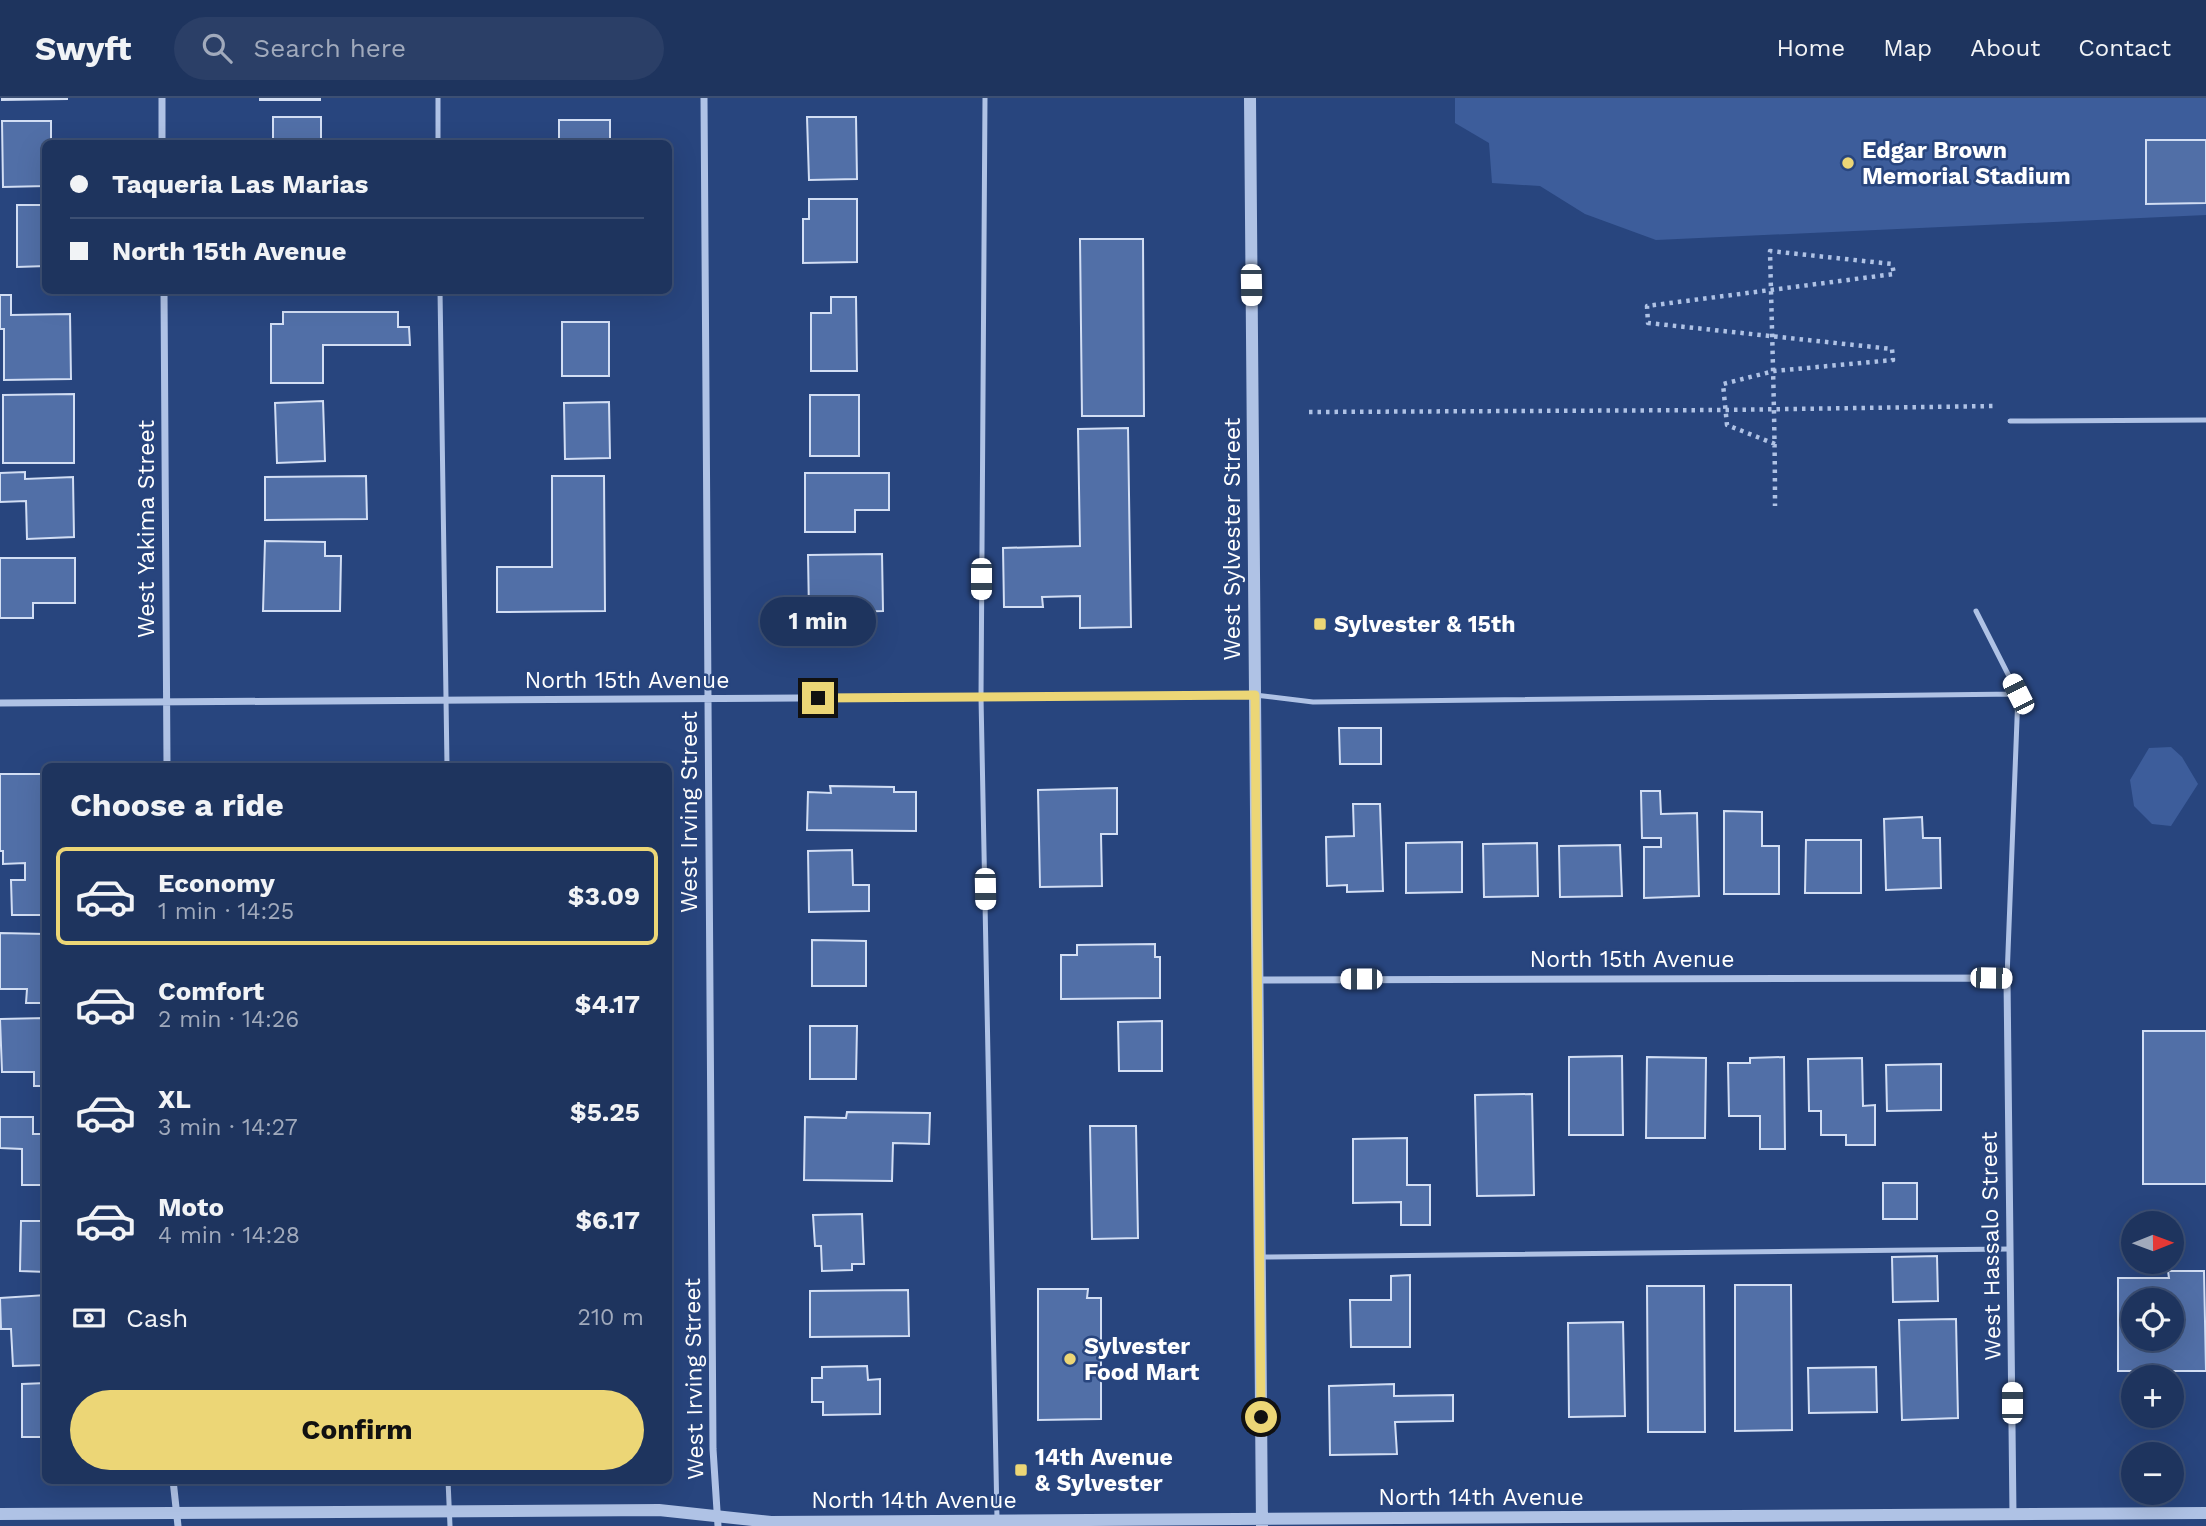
<!DOCTYPE html>
<html lang="en">
<head>
<meta charset="utf-8">
<style>
  :root { --surface:#1e345e; --page:#2b3f67; --text:#f1f3f6; --muted:#a1aabc; --line:#3c4f73; --accent:#ecd676 }
  body { margin:0; font-family:"Work Sans",sans-serif; background:var(--page); color:var(--text); height:100vh; display:flex; flex-direction:column; font-size:26px; white-space:nowrap }
  * { box-sizing:border-box; margin:0 }
  p { font-size:23px; color:var(--muted) }
  .icon { flex:none; width:38px; height:38px; fill:none; stroke:currentColor; stroke-width:2; stroke-linecap:round; stroke-linejoin:round }
  .map { position:relative; flex:1; overflow:hidden }
  .details { position:absolute; left:42px; top:665px; width:630px; height:721px; display:flex; flex-direction:column; background:var(--surface); border-radius:10px; box-shadow:0 7px 28px #0002,0 0 0 2px var(--line) }
  .details>* { flex:none }
  .hud { position:absolute; left:42px; top:42px; width:630px; height:154px; border-radius:10px; box-shadow:0 7px 28px #0002,0 0 0 2px var(--line); display:grid; align-content:center; height:154px; padding:0 28px; background:var(--surface) }
  .needle { width:46px; rotate:89deg }
  .tools { position:absolute; left:2121px; top:1113px; display:grid; gap:14px }
  .tools a { display:grid; place-items:center; width:63px; height:63px; border-radius:50%; background:var(--surface); box-shadow:0 7px 28px #0002,0 0 0 2px var(--line); font-size:35px }
  .end { position:absolute; width:32px; height:32px; margin:-16px; border:9px solid #ecd676; background:#111; box-shadow:0 0 0 4px #111 }
  .from { border-radius:50% }
  .bubble { position:absolute; height:49px; border-radius:24px; background:var(--surface); box-shadow:0 7px 28px #0002,0 0 0 2px var(--line); font-size:23px; font-weight:700; line-height:49px; text-align:center }
  .car { position:absolute; width:21px; height:42px; margin:-21px -10px; border-radius:9px; box-shadow:0 0 5px 2px #0007; background:linear-gradient(#fff 24%,#345 0 40%,#fff 0 76%,#345 0 86%,#fff 0) }
  .hud b { display:flex; align-items:center; gap:24px; height:66px; font-size:26px }
  .hud b+b { border-top:2px solid var(--line) }
  .hud i { width:18px; height:18px; background:var(--text) }
  ul { padding:0; list-style:none }
  li { display:flex; align-items:center; gap:21px; height:98px; margin:0 14px 10px; padding:0 14px; border:4px solid transparent; border-radius:10px }
  li div { flex:1 }
  li b { display:block; font-size:26px }
  li em { font-style:normal; font-weight:700 }
  li.selected { border-color:var(--accent) }
  li>.icon { width:63px; height:63px; stroke-width:1.5 }
  h2 { padding:0 28px; font-size:32px; line-height:84px }
  .pay { display:flex; align-items:center; gap:18px; height:77px; padding:0 28px; font-size:26px }
  .pay p { margin-inline-start:auto }
  .action { display:flex; gap:14px; margin-top:auto; padding:14px 28px }
  .action a { flex:1; height:80px; border-radius:42px; background:var(--accent); color:#111; font-size:28px; font-weight:700; line-height:80px; text-align:center }
  header { display:flex; align-items:center; gap:42px; box-sizing:border-box; height:98px; padding:0 35px; background:var(--surface); border-bottom:2px solid var(--line) }
  header strong { font-size:33px }
  nav { display:flex; gap:38px; margin-inline-start:auto; font-size:24px }
  .search { width:490px; height:63px; background:var(--page); display:flex; align-items:center; gap:18px; box-sizing:border-box; padding:0 24px; border-radius:38px; color:var(--muted); font-size:26px }
  .map>svg:first-child { display:block }
  .green { fill:#3d5d9b }
  .building { fill:#516fa7; stroke:#d2def4; stroke-width:2; fill-rule:evenodd }
  .lines { fill:none; stroke-linecap:round; stroke-linejoin:round }
  .path { stroke:#afc2e5; stroke-width:4.5; stroke-dasharray:3.5 5; stroke-linecap:butt }
  .service { stroke:#afc2e5; stroke-width:5 }
  .minor { stroke:#afc2e5; stroke-width:7 }
  .tertiary { stroke:#afc2e5; stroke-width:12 }
  .route { stroke:#ecd676; stroke-width:9 }
  .poi-dot { fill:#ecd676; stroke:#28457e; stroke-width:2.5 }
  .labels { text-anchor:middle; dominant-baseline:central; stroke-width:5; stroke-linejoin:round; paint-order:stroke }
  .poi-label { font-size:23px; font-weight:bold; fill:#fff; stroke:#28457e; text-anchor:start }
  .street-label { font-size:23px; fill:#fff; stroke:#28457e }
</style>
</head>
<body>
<header>
<strong>Swyft</strong>
<div class="search"><svg class="icon" aria-label="search" viewBox="0 0 24 24"><circle cx="10" cy="10" r="6"/><path d="M15 15l6 6"/></svg>Search here</div>
<nav><a>Home</a><a>Map</a><a>About</a><a>Contact</a></nav>
</header>
<div class="map">
<svg width="2206" height="1428" viewBox="0 0 2206 1428">
  <rect width="100%" height="100%" fill="#28457e"/>
  <path class="green" d="M1455,0H2206V117L1656,142L1585,116L1540,88L1492,85L1489,45L1455,25Z
    M2171,649L2182,659L2198,686L2171,728L2152,726L2134,708L2130,682L2149,650Z"/>
  <path class="building" d="M2,0H67V1L2,2Z
    M260,0H320V2H260Z
    M273,19H321V46H273Z
    M807,19H856L857,81L809,82Z
    M559,22H610V46H559Z
    M2,23H51V46H46V88L3,89Z
    M2146,42H2206V105L2146,106Z
    M809,101H857V164L803,165V121H809Z
    M17,107H46V168L17,169Z
    M1080,141H1143L1144,318H1082Z
    M0,197H11V217L70,216L71,281L4,282V231H0Z
    M831,199H856L857,273H811V215H831Z
    M283,214H398V229H409L410,247H323V285H271V226H283Z
    M562,224H609V278H562Z
    M74,296V365H3V297Z
    M810,297H859V358H810Z
    M323,303L325,363L277,365L275,305Z
    M609,304L610,360L565,361L564,305Z
    M1128,330L1131,529L1080,530V498L1042,499L1043,509H1004L1003,450L1080,448L1078,331Z
    M25,374V381L73,379L74,439L27,441L26,403L0,404V375Z
    M805,375H889V412H855V434H805Z
    M366,378L367,421L265,422V379Z
    M552,378H604L605,513L497,514V469H552Z
    M265,443L325,444V458H341L340,513H263Z
    M882,456L883,513L809,515L808,457Z
    M0,460H75V505H33V520H0Z
    M1339,630H1381V666H1340Z
    M0,676H46V817H12L11,782H25V765L3,766V753H0Z
    M830,688L894,689V694H916V733L807,732L808,694L831,695Z
    M1117,690V736H1101L1102,788L1040,789L1038,692Z
    M1641,693H1660L1661,716L1697,715L1699,798L1644,800V749H1661V740H1642Z
    M1353,706H1380L1383,793L1347,794V787L1327,788L1326,739L1354,738Z
    M1724,713L1762,714V748H1779V796H1724Z
    M1922,719L1923,740H1940L1941,790L1886,792L1884,721Z
    M1806,742H1861V795H1805Z
    M1462,744V794L1406,795V745Z
    M1537,745L1538,798L1484,799L1483,746Z
    M1620,747L1622,798L1560,799L1559,748Z
    M852,752L853,787H869V813L809,814L808,753Z
    M0,835L46,836V905H26L27,891H0Z
    M812,842L866,843V888H812Z
    M1155,846V859H1160V900L1061,901V857H1077V847Z
    M46,920V988H34V974H2L0,921Z
    M1162,923V973H1119L1118,924Z
    M810,928H857L856,981H810Z
    M2143,933H2206V1086H2143Z
    M1622,958L1623,1037H1569V959Z
    M1647,959L1706,960L1705,1040H1646Z
    M1784,959L1785,1051H1760V1018H1729L1728,965H1750V960Z
    M1862,960L1863,1008L1875,1007V1047H1846V1037H1821V1013H1809L1808,961Z
    M1941,966V1012L1887,1013L1886,967Z
    M1532,996L1534,1097L1477,1098L1475,997Z
    M847,1014L930,1015L929,1046L893,1045L892,1083L804,1082L805,1019L846,1020Z
    M0,1019H33V1036H46V1087H22V1051L0,1050Z
    M1090,1028H1136L1138,1140L1092,1141Z
    M1407,1040V1087H1430V1127H1401V1104L1353,1105V1041Z
    M1883,1085H1917V1121H1883Z
    M862,1116L864,1166H852V1172L822,1173L821,1148H815L813,1117Z
    M21,1123H46V1174L20,1173Z
    M1937,1158L1938,1203L1893,1204L1892,1159Z
    M2168,1173H2204L2206,1273H2118V1180H2169ZM2133,1202H2172V1241H2133Z
    M1410,1177V1249H1351L1350,1202H1391V1178Z
    M1735,1187H1791L1792,1332L1735,1333Z
    M1647,1188H1704L1705,1334H1648Z
    M1038,1191H1088L1087,1200H1101V1321L1038,1322Z
    M908,1192L909,1238L810,1239V1193Z
    M46,1197L45,1267L13,1268L11,1231H1L0,1200Z
    M1956,1221L1958,1320L1902,1322L1899,1222Z
    M1623,1224L1625,1318L1569,1319L1568,1225Z
    M867,1268L868,1282L880,1281V1316L823,1317V1304H812V1280H822V1269Z
    M1876,1269L1877,1314L1809,1315L1808,1270Z
    M46,1285V1339H22V1286Z
    M1394,1286V1298L1453,1297V1323L1395,1324L1397,1356L1330,1357L1329,1288Z"/>
  <g class="lines">
    <path class="path" d="M1309,314L1725,312L1996,308
      M1775,346L1727,327L1723,286L1774,273L1893,262L1892,251L1648,225L1647,208L1894,176L1892,166L1770,153C1772,238 1775,323 1775,408"/>
    <path class="service" d="M438,0V46
      M985,0L981,599L997,1421
      M440,192L447,668
      M2010,323L2206,322
      M1976,513L2018,596
      M1255,597L1313,604L2018,596L2007,880
      M1261,1159L2010,1151
      M448,1382L450,1428"/>
    <path class="minor" d="M162,0V46
      M704,0L713,1351L718,1428
      M164,192L167,668
      M0,605L1255,597
      M1257,882L2007,880L2013,1417
      M173,1382L178,1428"/>
    <path class="tertiary" d="M1250,0L1262,1428
      M0,1416L659,1412L771,1424L2206,1415"/>
  </g>
  <g class="lines">
    <path class="route" d="M818,600L1255,597L1261,1319"/>
  </g>
  <g class="poi-dot">
    <circle cx="1848" cy="65" r="7"/>
    <rect x="1313" y="519" width="14" height="14" rx="3.5"/>
    <circle cx="1070" cy="1261" r="7"/>
    <rect x="1014" y="1365" width="14" height="14" rx="3.5"/>
  </g>
  <g class="labels">
    <g class="poi-label">
      <text x="1862" y="52">Edgar Brown<tspan x="1862" dy="26">Memorial Stadium</tspan></text>
      <text x="1334" y="526">Sylvester &amp; 15th</text>
      <text x="1084" y="1248">Sylvester<tspan x="1084" dy="26">Food Mart</tspan></text>
      <text x="1035" y="1359">14th Avenue<tspan x="1035" dy="26">&amp; Sylvester</tspan></text>
    </g>
    <g class="street-label">
      <text transform="translate(146 431) rotate(-90)">West Yakima Street</text>
      <text transform="translate(1232 441) rotate(-90)">West Sylvester Street</text>
      <text x="627" y="582">North 15th Avenue</text>
      <text transform="translate(689 714) rotate(-90)">West Irving Street</text>
      <text x="1632" y="861">North 15th Avenue</text>
      <text transform="translate(1991 1148) rotate(-91)">West Hassalo Street</text>
      <text transform="translate(694 1281) rotate(-91)">West Irving Street</text>
      <text x="1481" y="1399">North 14th Avenue</text>
      <text x="914" y="1402">North 14th Avenue</text>
    </g>
  </g>
</svg>
<div class="tools">
<a><svg class="needle" viewBox="-14 -14 28 28"><path d="M0-13l5 13h-10z" fill="#e53935"/><path d="M0 13l5-13h-10z" fill="#a1aabc"/></svg></a>
<a><svg class="icon" aria-label="locate" viewBox="0 0 24 24"><circle cx="12" cy="12" r="6"/><path d="M12 2v4M12 18v4M2 12h4M18 12h4"/></svg></a>
<a>+</a>
<a>−</a>
</div>
<i class="end from" style="left:1261px;top:1319px"></i>
<i class="end" style="left:818px;top:600px"></i>
<div class="bubble" style="left:760px;top:499px;width:116px">1 min</div>
<i class="car" style="left:1251px;top:187px;rotate:179deg"></i>
<i class="car" style="left:981px;top:481px;rotate:180deg"></i>
<i class="car" style="left:2018px;top:596px;rotate:333deg"></i>
<i class="car" style="left:985px;top:791px;rotate:179deg"></i>
<i class="car" style="left:1991px;top:880px;rotate:91deg"></i>
<i class="car" style="left:1361px;top:881px;rotate:270deg"></i>
<i class="car" style="left:2012px;top:1305px;rotate:0deg"></i>
<div class="hud">
<b><i class="from"></i>Taqueria Las Marias</b>
<b><i></i>North 15th Avenue</b>
</div>
<section class="details">
<h2>Choose a ride</h2>
<ul>
<li class="selected"><svg class="icon" aria-label="car" viewBox="0 0 24 24"><path d="M5 17H2v-5l4-1 3-4h7l3 4 3 1v5h-3M9 17h6M6 11h13"/><circle cx="7" cy="17" r="2"/><circle cx="17" cy="17" r="2"/></svg><div><b>Economy</b><p>1 min · 14:25</p></div><em>$3.09</em></li>
<li><svg class="icon" aria-label="car" viewBox="0 0 24 24"><path d="M5 17H2v-5l4-1 3-4h7l3 4 3 1v5h-3M9 17h6M6 11h13"/><circle cx="7" cy="17" r="2"/><circle cx="17" cy="17" r="2"/></svg><div><b>Comfort</b><p>2 min · 14:26</p></div><em>$4.17</em></li>
<li><svg class="icon" aria-label="car" viewBox="0 0 24 24"><path d="M5 17H2v-5l4-1 3-4h7l3 4 3 1v5h-3M9 17h6M6 11h13"/><circle cx="7" cy="17" r="2"/><circle cx="17" cy="17" r="2"/></svg><div><b>XL</b><p>3 min · 14:27</p></div><em>$5.25</em></li>
<li><svg class="icon" aria-label="car" viewBox="0 0 24 24"><path d="M5 17H2v-5l4-1 3-4h7l3 4 3 1v5h-3M9 17h6M6 11h13"/><circle cx="7" cy="17" r="2"/><circle cx="17" cy="17" r="2"/></svg><div><b>Moto</b><p>4 min · 14:28</p></div><em>$6.17</em></li>
</ul>
<div class="pay"><svg class="icon" aria-label="cash" viewBox="0 0 24 24"><path d="M3 7h18v10H3z"/><circle cx="12" cy="12" r="2"/></svg>Cash<p>210 m</p></div>
<div class="action"><a>Confirm</a></div>
</section>
</div>
</body>
</html>
